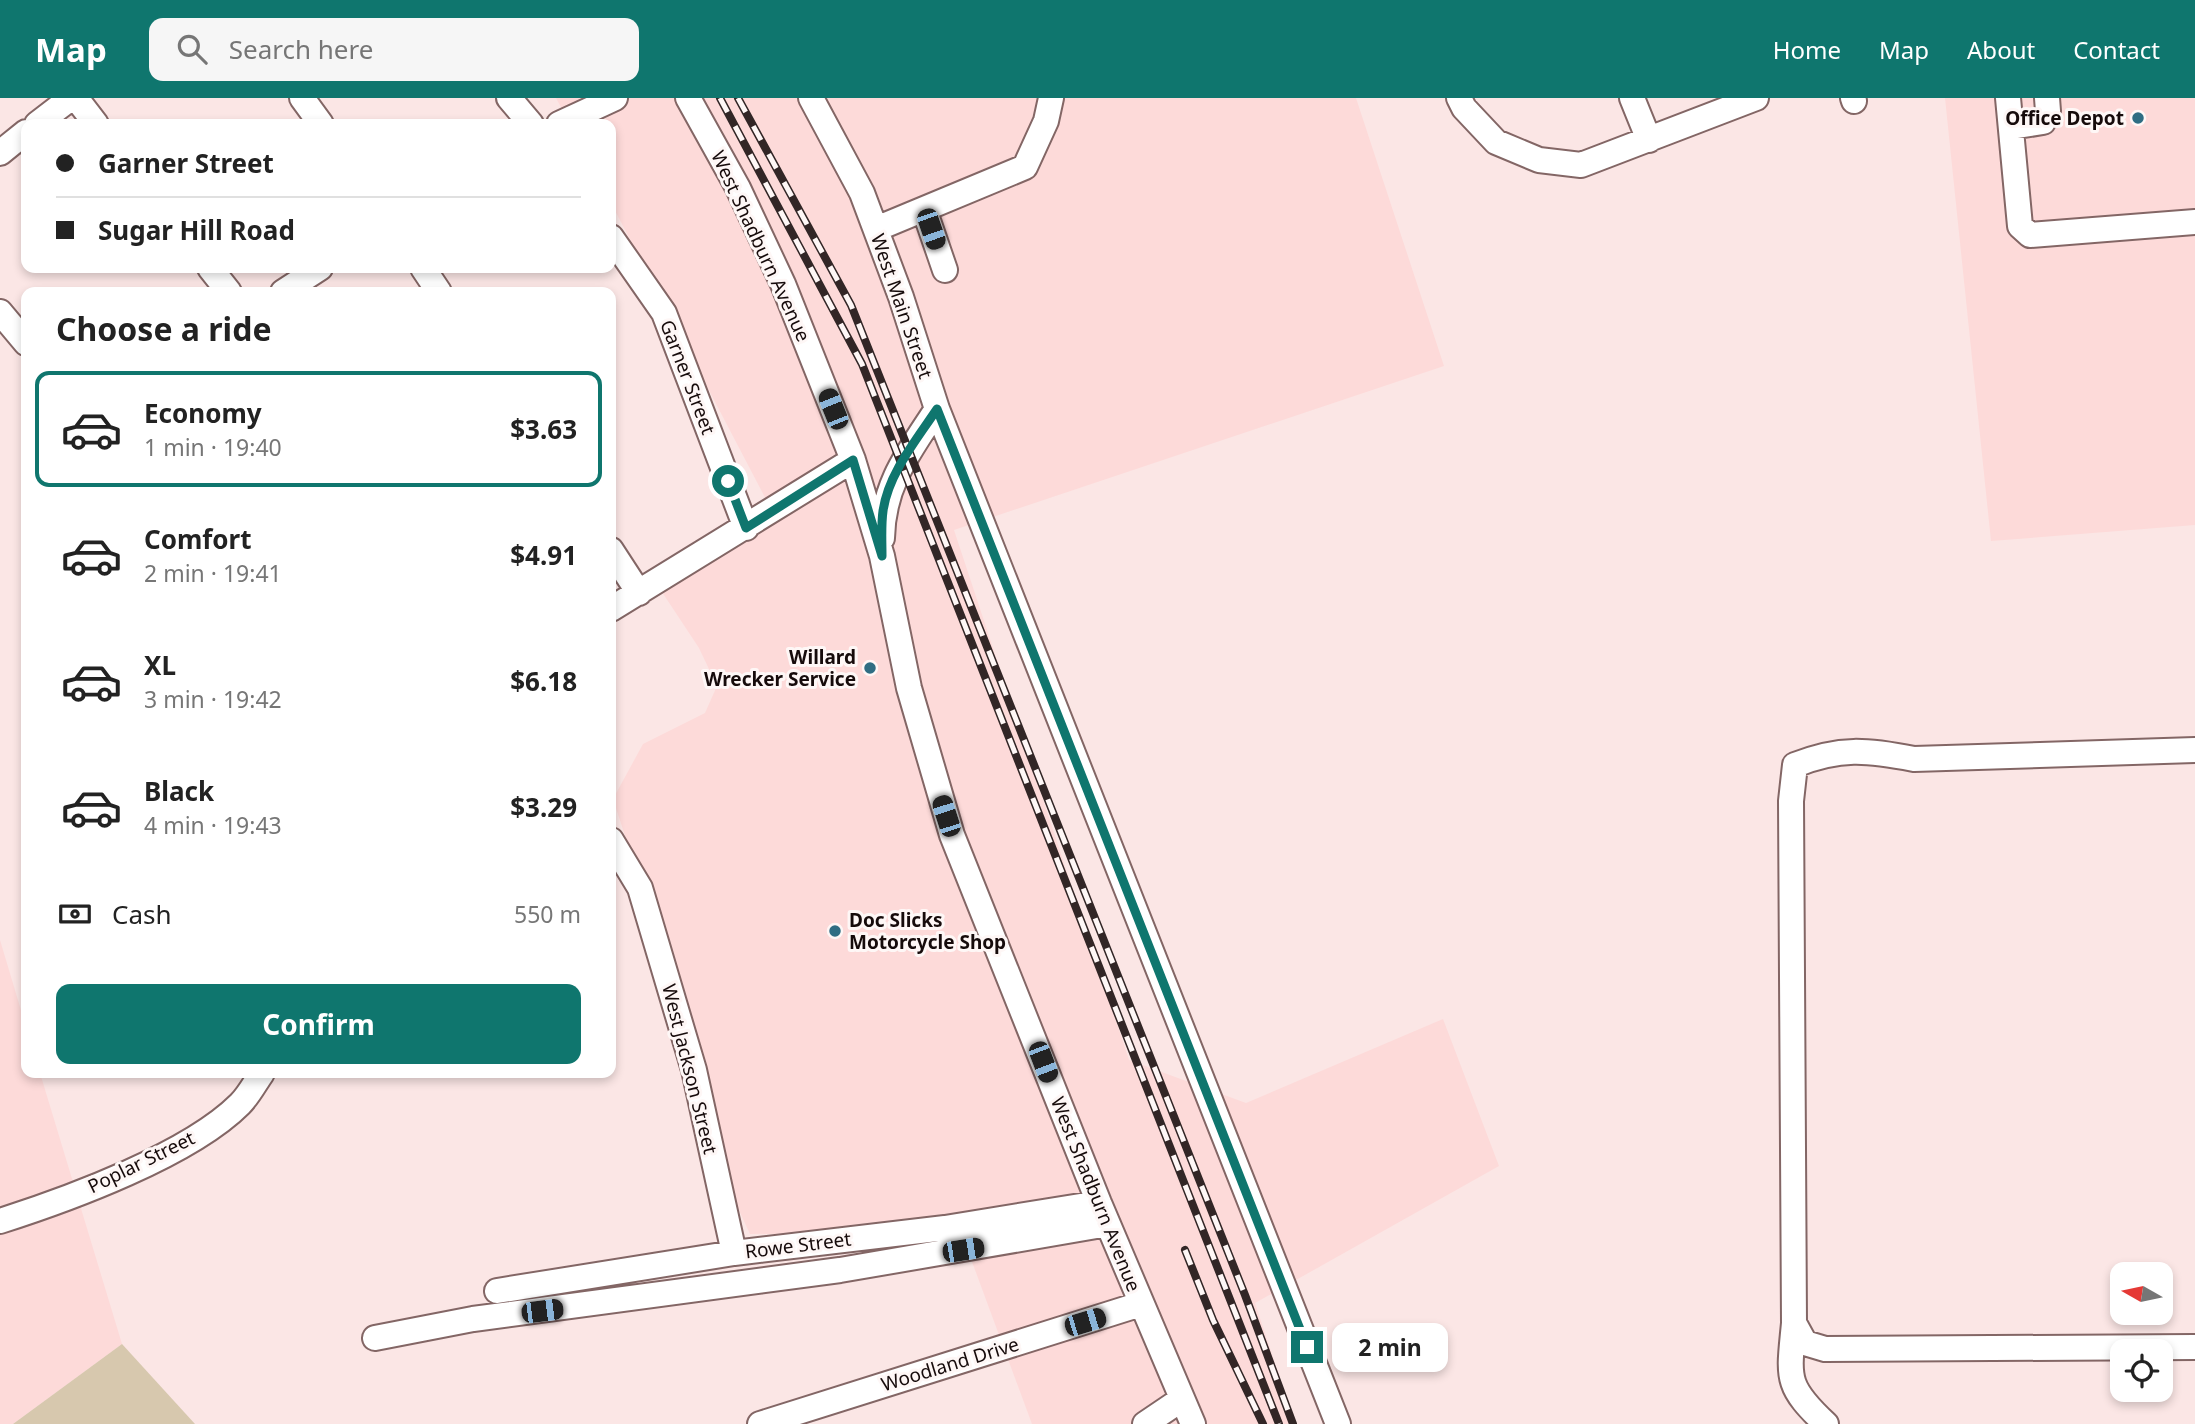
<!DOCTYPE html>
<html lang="en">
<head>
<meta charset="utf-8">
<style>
  :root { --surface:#fff; --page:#f6f6f6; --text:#222; --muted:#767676; --line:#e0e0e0; --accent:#0f766e }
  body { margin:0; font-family:"Noto Sans",sans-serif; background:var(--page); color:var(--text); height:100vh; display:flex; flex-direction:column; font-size:26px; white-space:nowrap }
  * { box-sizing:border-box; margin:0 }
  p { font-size:23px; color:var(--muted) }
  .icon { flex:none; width:38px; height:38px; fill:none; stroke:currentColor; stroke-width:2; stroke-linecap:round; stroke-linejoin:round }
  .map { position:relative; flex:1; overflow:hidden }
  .panel { position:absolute; left:21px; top:189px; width:595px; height:791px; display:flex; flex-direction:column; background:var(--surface); border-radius:14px; box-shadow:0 4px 10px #0003 }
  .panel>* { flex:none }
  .guide { position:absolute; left:21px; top:21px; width:595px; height:154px; border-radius:14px; box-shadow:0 4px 10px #0003; display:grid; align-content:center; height:154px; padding:0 35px; background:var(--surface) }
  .needle { width:46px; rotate:279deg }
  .buttons { position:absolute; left:2110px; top:1164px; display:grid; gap:14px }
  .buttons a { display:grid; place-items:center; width:63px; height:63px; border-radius:14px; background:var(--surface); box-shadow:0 4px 10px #0003; font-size:35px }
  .end { position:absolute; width:32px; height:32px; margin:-16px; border:9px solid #0f766e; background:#fff; box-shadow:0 0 0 4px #fff }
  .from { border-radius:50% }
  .bubble { position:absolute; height:49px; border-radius:14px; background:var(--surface); box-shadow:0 4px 10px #0003; font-size:23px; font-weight:700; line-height:49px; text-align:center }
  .car { position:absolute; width:21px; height:42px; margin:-21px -10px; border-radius:9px; box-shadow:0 0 5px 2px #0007; background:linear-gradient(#222 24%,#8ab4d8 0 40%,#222 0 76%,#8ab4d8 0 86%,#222 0) }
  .guide b { display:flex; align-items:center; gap:24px; height:66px; font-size:26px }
  .guide b+b { border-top:2px solid var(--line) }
  .guide i { width:18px; height:18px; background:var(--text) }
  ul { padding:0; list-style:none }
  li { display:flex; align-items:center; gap:21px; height:116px; margin:0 14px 10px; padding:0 21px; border:4px solid transparent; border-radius:14px }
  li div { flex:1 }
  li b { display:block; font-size:26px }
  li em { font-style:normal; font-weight:700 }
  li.selected { border-color:var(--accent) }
  li>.icon { width:63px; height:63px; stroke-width:1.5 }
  h2 { padding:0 35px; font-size:32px; line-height:84px }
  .pay { display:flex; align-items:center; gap:18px; height:77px; padding:0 35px; font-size:26px }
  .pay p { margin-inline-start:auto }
  .cta { display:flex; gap:14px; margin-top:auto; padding:14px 35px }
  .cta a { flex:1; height:80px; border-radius:14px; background:var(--accent); color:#fff; font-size:28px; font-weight:700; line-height:80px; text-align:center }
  header { display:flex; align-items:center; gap:42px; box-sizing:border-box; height:98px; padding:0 35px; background:var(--accent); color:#fff }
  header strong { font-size:33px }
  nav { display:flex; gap:38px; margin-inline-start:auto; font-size:24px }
  .search { width:490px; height:63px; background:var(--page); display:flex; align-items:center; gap:18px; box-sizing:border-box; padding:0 24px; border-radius:14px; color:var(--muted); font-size:26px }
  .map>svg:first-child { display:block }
  .built { fill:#fddad9 }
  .green { fill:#d7c8ae }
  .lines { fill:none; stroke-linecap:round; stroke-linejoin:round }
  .minor-casing { stroke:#836665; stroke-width:28 }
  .minor { stroke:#fff; stroke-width:24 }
  .rail-casing { stroke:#322626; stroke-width:8 }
  .rail { stroke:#fef7f6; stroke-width:5; stroke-dasharray:16; stroke-linecap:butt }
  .route { stroke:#0f766e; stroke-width:9 }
  .poi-dot { fill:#2f6d83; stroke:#fef7f6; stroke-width:2.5 }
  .labels { text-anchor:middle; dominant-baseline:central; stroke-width:6; stroke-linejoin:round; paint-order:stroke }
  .poi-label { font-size:19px; font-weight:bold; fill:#160b0b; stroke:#fef7f6; text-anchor:end }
  .street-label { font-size:19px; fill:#160b0b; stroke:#fef7f6 }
</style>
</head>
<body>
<header>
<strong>Map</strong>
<div class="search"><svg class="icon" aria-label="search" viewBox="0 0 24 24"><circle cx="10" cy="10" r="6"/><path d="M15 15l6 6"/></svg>Search here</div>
<nav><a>Home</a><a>Map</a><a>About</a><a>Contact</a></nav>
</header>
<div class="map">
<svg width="2195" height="1326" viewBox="0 0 2195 1326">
  <rect width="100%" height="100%" fill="#fbe6e5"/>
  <path class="built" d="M556,0H1356L1444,268L954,432L1129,962L1246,1005L1443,921L1499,1068L1255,1205L1295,1326H1032L961,1134L750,1136L732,1097L692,942L613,701L643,646L705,615L717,588L699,550L660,491L771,411L611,105V26H570Z
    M1945,0H2195V427L1991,443Z
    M0,842L26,929V975H40L122,1246L13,1326H0Z"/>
  <path class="green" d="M122,1246L195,1326H13Z"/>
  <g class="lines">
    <defs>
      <path id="minor" d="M76,0L96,26
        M302,0L321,26
        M509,0L531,26
        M688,0L738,90L783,186L853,362L882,458L909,590L952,737L1099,1105L1193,1326
        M811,0L862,95L901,199L937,311L1338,1326
        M1459,0L1464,10L1496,44L1539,62L1581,67L1756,0
        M1632,0L1649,42
        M1853,0L1854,3
        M2008,0L2020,128L2030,137L2195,124
        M37,26L71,0
        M559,26L615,0
        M2011,29L2043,24L2048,13L2047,0
        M0,55L26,34
        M924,111L945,172
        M876,131L1025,69L1046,23L1051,0
        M611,139L664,215L746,430
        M210,170L229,194
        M423,170L439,194
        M283,194L320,170
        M0,214L26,245
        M882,440C883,386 909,354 937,311
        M611,452L639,495
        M611,511L853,362
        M2195,652L1914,661C1867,652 1840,649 1795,667L1791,703L1794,1225L1805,1245L1825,1251L2195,1249
        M611,742L640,790L694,972L734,1155
        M0,1123C69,1101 189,1057 240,1006C249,997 255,985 262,975
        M497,1193L734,1155L945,1130L1099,1105
        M1794,1225C1789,1279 1784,1287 1826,1326
        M375,1240L473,1221L840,1172L1108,1126
        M760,1326L1141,1206
        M1145,1326L1182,1301"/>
    </defs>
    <use href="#minor" class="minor-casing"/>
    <use href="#minor" class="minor"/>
    <defs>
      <path id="rail" d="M720,0L862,266L1279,1326
        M738,0L851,207L1245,1197L1293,1326
        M1185,1152L1213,1222L1263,1326"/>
    </defs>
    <use href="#rail" class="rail-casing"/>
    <use href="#rail" class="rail"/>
  </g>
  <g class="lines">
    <path class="route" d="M728,383L746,430L853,362L882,458C882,443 881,427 883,413C888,376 917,341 937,311L1307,1249"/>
  </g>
  <g class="poi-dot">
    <circle cx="2138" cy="20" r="7"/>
    <circle cx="870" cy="570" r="7"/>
    <circle cx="835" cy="833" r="7"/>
  </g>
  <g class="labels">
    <g class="poi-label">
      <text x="2124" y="20">Office Depot</text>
      <text x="856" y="559">Willard<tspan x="856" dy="22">Wrecker Service</tspan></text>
      <text x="849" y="822" text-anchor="start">Doc Slicks<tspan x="849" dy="22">Motorcycle Shop</tspan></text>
    </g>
    <g class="street-label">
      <text transform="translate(761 148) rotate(65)">West Shadburn Avenue</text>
      <text transform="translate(902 208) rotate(71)">West Main Street</text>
      <text transform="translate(688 279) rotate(69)">Garner Street</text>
      <text transform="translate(690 971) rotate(76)">West Jackson Street</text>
      <text transform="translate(141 1064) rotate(-26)">Poplar Street</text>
      <text transform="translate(1096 1096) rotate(68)">West Shadburn Avenue</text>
      <text transform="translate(798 1147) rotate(-7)">Rowe Street</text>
      <text transform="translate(950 1266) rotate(-17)">Woodland Drive</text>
    </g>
  </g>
</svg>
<div class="buttons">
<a><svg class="needle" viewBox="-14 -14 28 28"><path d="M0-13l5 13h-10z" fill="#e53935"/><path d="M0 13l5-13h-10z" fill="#767676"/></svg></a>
<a><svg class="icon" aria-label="locate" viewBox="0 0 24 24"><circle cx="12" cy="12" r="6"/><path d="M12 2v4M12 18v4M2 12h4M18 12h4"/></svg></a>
</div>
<i class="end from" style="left:728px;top:383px"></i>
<i class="end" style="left:1307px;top:1249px"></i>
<div class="bubble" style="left:1332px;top:1225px;width:116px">2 min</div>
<i class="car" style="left:931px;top:131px;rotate:161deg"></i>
<i class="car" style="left:833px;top:311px;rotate:338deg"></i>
<i class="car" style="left:946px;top:718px;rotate:342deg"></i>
<i class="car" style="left:1043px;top:964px;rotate:159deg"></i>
<i class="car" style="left:963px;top:1152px;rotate:81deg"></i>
<i class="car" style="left:542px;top:1213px;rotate:83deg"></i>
<i class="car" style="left:1085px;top:1224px;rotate:73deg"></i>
<div class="guide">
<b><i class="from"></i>Garner Street</b>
<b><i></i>Sugar Hill Road</b>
</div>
<section class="panel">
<h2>Choose a ride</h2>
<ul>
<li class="selected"><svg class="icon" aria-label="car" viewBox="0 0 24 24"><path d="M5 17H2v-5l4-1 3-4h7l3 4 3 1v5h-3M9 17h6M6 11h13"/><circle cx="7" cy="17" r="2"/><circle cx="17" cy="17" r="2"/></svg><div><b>Economy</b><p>1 min · 19:40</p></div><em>$3.63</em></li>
<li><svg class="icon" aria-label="car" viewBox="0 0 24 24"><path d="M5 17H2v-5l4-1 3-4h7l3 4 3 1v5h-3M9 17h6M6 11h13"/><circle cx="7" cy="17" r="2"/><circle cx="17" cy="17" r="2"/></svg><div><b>Comfort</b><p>2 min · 19:41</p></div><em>$4.91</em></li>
<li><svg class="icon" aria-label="car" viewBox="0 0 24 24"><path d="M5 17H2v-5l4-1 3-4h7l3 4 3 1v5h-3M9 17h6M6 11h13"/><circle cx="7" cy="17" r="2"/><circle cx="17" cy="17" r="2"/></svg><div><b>XL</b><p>3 min · 19:42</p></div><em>$6.18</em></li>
<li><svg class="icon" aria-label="car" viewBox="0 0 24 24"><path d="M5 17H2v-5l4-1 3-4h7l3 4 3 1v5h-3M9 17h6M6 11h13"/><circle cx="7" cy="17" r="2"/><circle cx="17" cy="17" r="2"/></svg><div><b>Black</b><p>4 min · 19:43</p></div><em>$3.29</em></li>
</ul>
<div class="pay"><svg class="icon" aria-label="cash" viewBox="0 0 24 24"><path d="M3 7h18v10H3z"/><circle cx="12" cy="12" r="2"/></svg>Cash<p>550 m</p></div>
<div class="cta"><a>Confirm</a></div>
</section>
</div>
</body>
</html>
